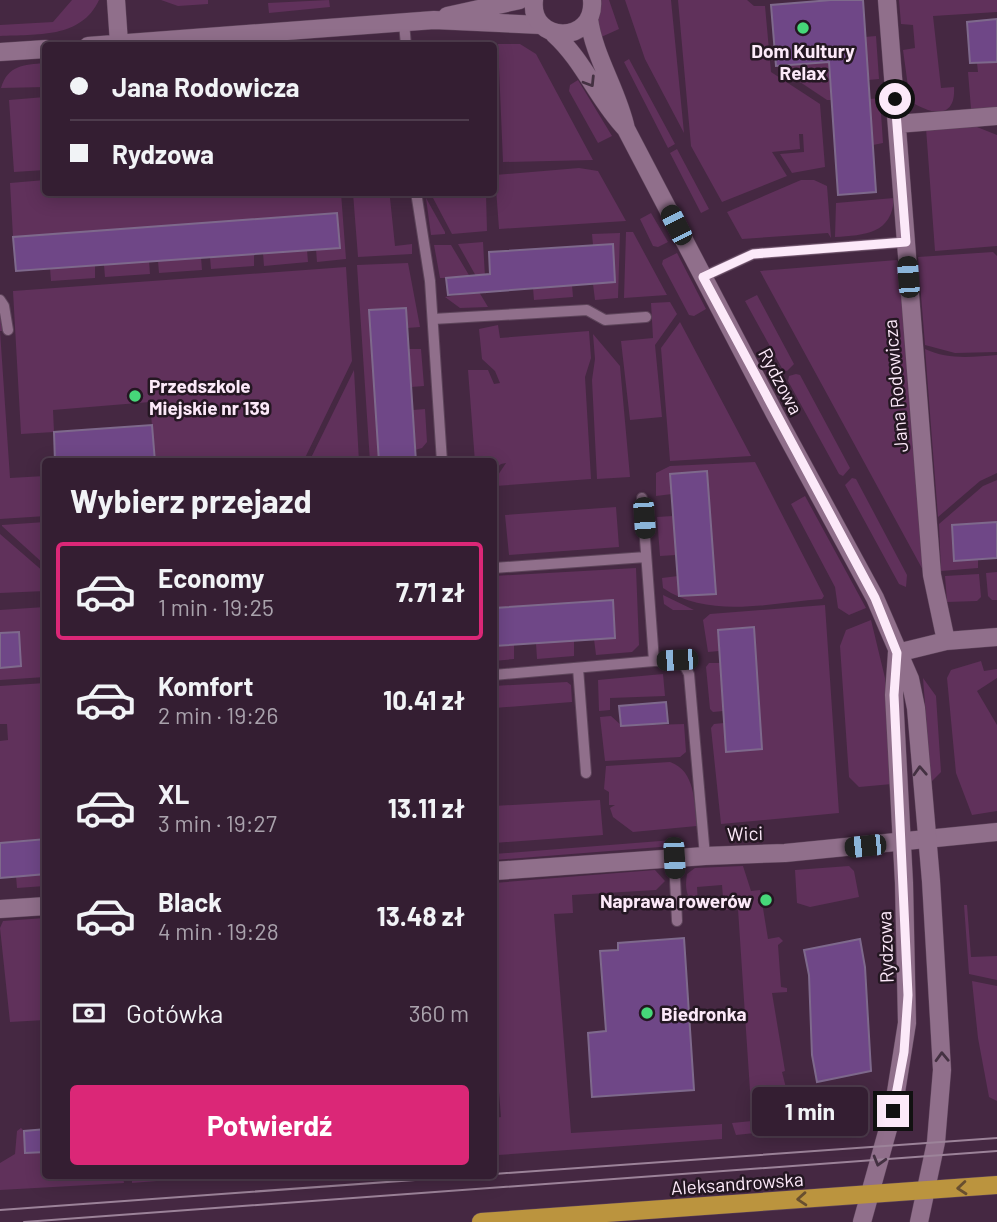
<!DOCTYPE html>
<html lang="pl">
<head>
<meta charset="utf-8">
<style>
  :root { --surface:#341e32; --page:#3c273a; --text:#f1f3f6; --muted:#a9a2ac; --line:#4e3c4d; --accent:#db2777 }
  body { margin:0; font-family:Barlow,sans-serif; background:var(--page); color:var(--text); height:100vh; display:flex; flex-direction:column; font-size:26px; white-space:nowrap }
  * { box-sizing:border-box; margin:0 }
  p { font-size:23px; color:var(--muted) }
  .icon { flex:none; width:38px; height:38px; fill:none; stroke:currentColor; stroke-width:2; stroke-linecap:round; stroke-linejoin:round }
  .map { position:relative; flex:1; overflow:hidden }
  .details { position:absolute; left:42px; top:458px; width:455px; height:721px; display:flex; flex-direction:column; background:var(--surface); border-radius:7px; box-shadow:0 4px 18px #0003,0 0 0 2px var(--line) }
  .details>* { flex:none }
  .banner { position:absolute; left:42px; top:42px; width:455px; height:154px; border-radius:7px; box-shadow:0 4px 18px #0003,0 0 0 2px var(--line); display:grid; align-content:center; height:154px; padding:0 28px; background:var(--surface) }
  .end { position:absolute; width:32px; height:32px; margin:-16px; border:9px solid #fce9f9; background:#111; box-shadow:0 0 0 4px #111 }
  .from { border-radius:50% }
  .bubble { position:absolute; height:49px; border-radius:7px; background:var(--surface); box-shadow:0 4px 18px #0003,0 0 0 2px var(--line); font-size:23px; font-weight:700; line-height:49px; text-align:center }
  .car { position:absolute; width:21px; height:42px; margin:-21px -10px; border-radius:9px; box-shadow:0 0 5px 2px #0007; background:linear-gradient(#222 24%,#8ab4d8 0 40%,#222 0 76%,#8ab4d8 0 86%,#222 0) }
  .banner b { display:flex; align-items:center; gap:24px; height:66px; font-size:26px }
  .banner b+b { border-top:2px solid var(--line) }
  .banner i { width:18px; height:18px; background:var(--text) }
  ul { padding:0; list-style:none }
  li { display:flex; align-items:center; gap:21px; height:98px; margin:0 14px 10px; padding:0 14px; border:4px solid transparent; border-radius:7px }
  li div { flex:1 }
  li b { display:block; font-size:26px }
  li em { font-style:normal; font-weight:700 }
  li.on { border-color:var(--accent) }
  li>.icon { width:63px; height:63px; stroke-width:1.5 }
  h2 { padding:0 28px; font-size:32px; line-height:84px }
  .pay { display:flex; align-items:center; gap:18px; height:77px; padding:0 28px; font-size:26px }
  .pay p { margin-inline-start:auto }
  .action { display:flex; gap:14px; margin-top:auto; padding:14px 28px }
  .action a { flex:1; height:80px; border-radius:7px; background:var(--accent); color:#fff; font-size:28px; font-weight:700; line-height:80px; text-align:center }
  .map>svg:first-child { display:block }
  .green { fill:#60315b }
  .building { fill:#6f4787; stroke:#7e698c; stroke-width:2 }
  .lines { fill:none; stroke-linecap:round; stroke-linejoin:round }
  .service-casing { stroke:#5d445a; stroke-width:12 }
  .minor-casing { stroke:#5d445a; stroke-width:19 }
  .tertiary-casing { stroke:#5d445a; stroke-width:19 }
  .primary-casing { stroke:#5d445a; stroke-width:19 }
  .service { stroke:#906f8b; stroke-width:10 }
  .minor { stroke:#906f8b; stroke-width:18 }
  .tertiary { stroke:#906f8b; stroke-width:18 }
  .primary { stroke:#bb943e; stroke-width:18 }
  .tram { stroke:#9c8399; stroke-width:2 }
  .oneway { stroke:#443142 }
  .oneway2 { stroke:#684f2f }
  .route { stroke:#fce9f9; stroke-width:9 }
  .poi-dot { fill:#46d779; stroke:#241722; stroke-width:2.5 }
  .labels { text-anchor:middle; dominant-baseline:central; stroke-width:5; stroke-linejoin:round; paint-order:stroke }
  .poi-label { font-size:19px; font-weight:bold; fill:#fce9f9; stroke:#241722; text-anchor:start }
  .street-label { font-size:19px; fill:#fce9f9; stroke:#241722 }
</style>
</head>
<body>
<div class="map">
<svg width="997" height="1222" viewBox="0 0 997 1222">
  <rect width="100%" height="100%" fill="#452842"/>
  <path class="green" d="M72,0H99C81,39 36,34 0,36V25L53,22Z
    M161,0H208V4L178,6Z
    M329,0L330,7L269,13L268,3Z
    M599,0H609L619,29L599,38Z
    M625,0H671L684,133L645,59Z
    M678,0H747L754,6H765L771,72L820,104L825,167L792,173L780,154L804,152L803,134H799L800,149L772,152L787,176L722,202L691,146Z
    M899,0H997V12L933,16L941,88L954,87C956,121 930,114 910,101L903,50L915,48L913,25L901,24Z
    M876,36L879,79L868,80L865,37Z
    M374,40L388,45H295Z
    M498,44H520L536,54L593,160L503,162Z
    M827,44L831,100H827L776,66L817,63Z
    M629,59L675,144L668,148L624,62Z
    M997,62V108L971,109L968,72H978L977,63Z
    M45,63V87L1,88C8,65 23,65 45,63Z
    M578,80L612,136L598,143L569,91L570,85Z
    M45,97V170L14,172L9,100Z
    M880,98L883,143L873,145L870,99Z
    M972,125L997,135V246L935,251L926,128Z
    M677,149L709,209L701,213L670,153Z
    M579,168L598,171L626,221L499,229L495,175Z
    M45,180L46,192L341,193L346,259L317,262L316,249L340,247L337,213L13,237L10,183Z
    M801,180H814L827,186L831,238L828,233L742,239L727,212Z
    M353,193H405V197L390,198L395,246L412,244V254L358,257Z
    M486,194L487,231L452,234L433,198Z
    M426,198L445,232V234L431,235Z
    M894,198C892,234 865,235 835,237L836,203Z
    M651,213L668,242L658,247L653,246L640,219Z
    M626,232H633L667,295L624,298Z
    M620,233L618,298L595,300L593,284L615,282L613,244L593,245L592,234Z
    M483,242L486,294L458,244Z
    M434,245H451L488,307L460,308L445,297L465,294L446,278H440Z
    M307,250L308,262L264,266L263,253Z
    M993,252L997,256V352L955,353L925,345L918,257Z
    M677,253L706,309L694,316L689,315L662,264L663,260Z
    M254,254V266L211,269L210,257Z
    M201,257L202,270L159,273L158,261Z
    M897,260L899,264L924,572L760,271Z
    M149,261L150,274L105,277L104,265Z
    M408,263L420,327L407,328L406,308L369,310L379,462H370L357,265Z
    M95,265V278L51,281L50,268Z
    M346,267L352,361L303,462H155L150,402L53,410L54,432L21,434L13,291Z
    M572,285L573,297L534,300L533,288Z
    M757,295L794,364L787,371L783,370L745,301Z
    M670,302L677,314L655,345L662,417L630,420L621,341L653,338L651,303Z
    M3,314L4,331H0L10,478L45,476L46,516L0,519V315Z
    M680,322L751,456L670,461L661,348Z
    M498,325L500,338L589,331L591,358L585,377L591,479L495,486L494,481L506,463L501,464L494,470V462H475L468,370H488L494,384L500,383L495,371L482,359L479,329Z
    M593,334L620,366L630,477L597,479L592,380L595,359Z
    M409,349H421L424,386L411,387Z
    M925,349C948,360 972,357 997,355V473L980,481L938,517Z
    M354,370L359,462H309Z
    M796,374L800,375L850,468L843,476L839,474L788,381L789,376Z
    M425,409L427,442L422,448L415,450L413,410Z
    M755,462L824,596L822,599C771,603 708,619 663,588L662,578L678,576L680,596L716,593L707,471L671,474L672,494L656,496V473L670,466Z
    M852,478L856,479L907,575L906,587L899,584L845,485Z
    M997,480V522L952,526L955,561L978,559V568L941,571L939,524L983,486Z
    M805,496L866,608L849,615L838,608L835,587L791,504Z
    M616,507L619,547L509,555L505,515Z
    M673,516L676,555L660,556L657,517Z
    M45,522V565L2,526V525Z
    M0,534L45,573V591L0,593Z
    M636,568L639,645L632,652L596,655L594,639L615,637L613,600L494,608V576Z
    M997,572V600H992L988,596L986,573Z
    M979,574L981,597L977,601L947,602L945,576Z
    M663,595L694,610H673L664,604Z
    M825,605L839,813L721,824L711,728L714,724L724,723L726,752L762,749L754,628L718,630L719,651L708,652L703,620L710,614Z
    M45,607V677L0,680V668L21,666L19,632L0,633V610Z
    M871,620L885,678L892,784L859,787L849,777L840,646L846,630Z
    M574,640V656L537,659L536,643Z
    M514,644V659L494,661V646Z
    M981,661L984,671L997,669V678L977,691L997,725V811L972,815L956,773L947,678L951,670Z
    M709,663H720L723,711L713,712L710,709L706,667Z
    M663,674L665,696L610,698V710L599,711L598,680Z
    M923,678L936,696L941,772L931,782Z
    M567,682L571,685L572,702L494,708V686Z
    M45,683V839L0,843V741L8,740L7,724H0V686Z
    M611,716L622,726L684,724L686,752L680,757L605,761L600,717Z
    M670,762C696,771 694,803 697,826L633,832L613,817L610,808L615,805H609V792L604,789L606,766Z
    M600,800L603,835L494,843V806Z
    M673,840V846L494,860V854Z
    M743,866L751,891L760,890L768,939L779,937L783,941L778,945L781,987L787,988V992L772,993L785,1071L782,1072L787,1092L797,1091L798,1095L805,1096L806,1109L799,1128L736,1135L732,1123L752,1121L738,909L724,910L722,885L697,887L698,904C685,900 685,886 687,874L695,868Z
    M849,866L854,871L859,897L810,907L797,903L795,870Z
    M655,870L665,881L656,890L572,895L573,913L554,914L571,1133L722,1124V1139L498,1155L495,1118L501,1117L494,1031V883Z
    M45,874V886L17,888L16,876Z
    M964,905H967L971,957L997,956V980L969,974Z
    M45,918V1020L10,1022L0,928L3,921Z
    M972,981L997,986V1101L989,1097L978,1038Z
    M21,1128L24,1131L25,1153L45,1152L46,1176H123L124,1183L0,1190V1163L15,1154L17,1131Z
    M132,1176H219L132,1183Z"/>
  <path class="building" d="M831,0H863L876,192L838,195L829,62L776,66L771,5Z
    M997,19V62L970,63L967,22Z
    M337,213L340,248L16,271L13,237Z
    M613,244L615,282L448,295L446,278L490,274L489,252Z
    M406,308L416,462H379L369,310Z
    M152,425L155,462H55L54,432Z
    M707,471L716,594L679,596L670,474Z
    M997,522V558L954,561L952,525Z
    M613,600L615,638L494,646V608Z
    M754,627L762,749L726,752L718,630Z
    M19,632L21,666L0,668V633Z
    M666,702L668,723L621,726L619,706Z
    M46,839V874L0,878V843Z
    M684,938L694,1090L592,1097L588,1033L606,1031L600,951L618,950V943Z
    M860,939L865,967L871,1071L817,1082L812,1055L809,975L804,950Z
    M46,1129V1152L25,1153L24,1131Z"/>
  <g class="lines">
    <defs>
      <path id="service" d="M404,22L406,46
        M416,192L430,281L442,462
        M703,277L753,254L906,242
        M0,300L4,306L8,330
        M433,319L587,310L605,320L646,317
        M642,498L654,661H682L689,674L705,856
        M494,568L646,557
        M578,668L586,773
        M494,675L654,661
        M674,858L677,921"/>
      <path id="minor" d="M116,0L119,43
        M887,0L932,575L946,641
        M447,16L520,0
        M88,46L434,20L541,25
        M0,52L46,49
        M897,124L997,116
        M897,653L946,641L997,637
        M494,871L705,856L785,853L997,832
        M0,909L46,906"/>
      <path id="tertiary" d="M534,0C529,44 596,45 592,0
        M589,19C594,57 618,91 626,129L775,414L875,598L910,679L916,708L931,881L942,1070L936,1142L919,1222
        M554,34C584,61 598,100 626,129
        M862,1222L893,1111L907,1023L904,883L894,695L897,653"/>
      <path id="primary" d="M481,1222L997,1185"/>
    </defs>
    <use href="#service" class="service-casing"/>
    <use href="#minor" class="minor-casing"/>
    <use href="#tertiary" class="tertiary-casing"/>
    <use href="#primary" class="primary-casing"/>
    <use href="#service" class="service"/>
    <use href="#minor" class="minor"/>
    <use href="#tertiary" class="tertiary"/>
    <use href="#primary" class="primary"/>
    <path class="tram" d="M494,1174L997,1138
      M0,1210L470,1176
      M24,1222L997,1151"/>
  </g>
  <defs><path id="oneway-chevron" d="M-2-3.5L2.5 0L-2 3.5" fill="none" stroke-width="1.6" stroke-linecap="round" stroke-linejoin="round" transform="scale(1.75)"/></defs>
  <g class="oneway">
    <use href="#oneway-chevron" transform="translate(590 82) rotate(58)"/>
    <use href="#oneway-chevron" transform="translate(920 771) rotate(-93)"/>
    <use href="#oneway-chevron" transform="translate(942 1057) rotate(-92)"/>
    <use href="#oneway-chevron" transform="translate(879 1161) rotate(106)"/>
  </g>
  <g class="oneway2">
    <use href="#oneway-chevron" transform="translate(962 1188) rotate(175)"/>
    <use href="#oneway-chevron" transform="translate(802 1199) rotate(176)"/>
  </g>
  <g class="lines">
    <path class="route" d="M893,1111L904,1052L908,995L894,695L897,653L875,598L703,277L753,254L906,242L895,99"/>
  </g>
  <g class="poi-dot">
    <circle cx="803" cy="28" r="7"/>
    <circle cx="135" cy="396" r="7"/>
    <circle cx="766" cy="900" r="7"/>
    <circle cx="647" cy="1013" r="7"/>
  </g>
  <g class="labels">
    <g class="poi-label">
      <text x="803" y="50" text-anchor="middle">Dom Kultury<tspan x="803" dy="22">Relax</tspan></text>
      <text x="149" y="385">Przedszkole<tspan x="149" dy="22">Miejskie nr 139</tspan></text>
      <text x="752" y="900" text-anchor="end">Naprawa rowerów</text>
      <text x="661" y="1013">Biedronka</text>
    </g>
    <g class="street-label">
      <text transform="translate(781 381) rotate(62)">Rydzowa</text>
      <text transform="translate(895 386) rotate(-95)">Jana Rodowicza</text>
      <text transform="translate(745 833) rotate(-2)">Wici</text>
      <text transform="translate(885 947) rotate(-92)">Rydzowa</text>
      <text transform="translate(737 1183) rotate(-4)">Aleksandrowska</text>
    </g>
  </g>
</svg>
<i class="end from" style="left:895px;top:99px"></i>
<i class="end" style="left:893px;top:1111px"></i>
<div class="bubble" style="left:752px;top:1087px;width:116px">1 min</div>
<i class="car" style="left:676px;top:225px;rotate:333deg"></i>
<i class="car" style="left:908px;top:277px;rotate:356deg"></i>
<i class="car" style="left:644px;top:518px;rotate:176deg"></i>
<i class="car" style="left:677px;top:660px;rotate:267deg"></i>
<i class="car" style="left:865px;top:846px;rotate:264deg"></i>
<i class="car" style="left:674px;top:858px;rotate:177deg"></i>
<div class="banner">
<b><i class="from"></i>Jana Rodowicza</b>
<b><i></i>Rydzowa</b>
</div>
<section class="details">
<h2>Wybierz przejazd</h2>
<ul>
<li class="on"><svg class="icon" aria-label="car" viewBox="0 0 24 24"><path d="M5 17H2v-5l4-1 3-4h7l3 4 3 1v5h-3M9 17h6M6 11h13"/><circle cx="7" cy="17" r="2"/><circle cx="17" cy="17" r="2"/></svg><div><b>Economy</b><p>1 min · 19:25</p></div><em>7.71 zł</em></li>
<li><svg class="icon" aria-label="car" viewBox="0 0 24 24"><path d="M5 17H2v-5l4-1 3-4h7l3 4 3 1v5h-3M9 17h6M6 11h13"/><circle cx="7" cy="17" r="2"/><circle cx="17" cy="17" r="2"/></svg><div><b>Komfort</b><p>2 min · 19:26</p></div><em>10.41 zł</em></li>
<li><svg class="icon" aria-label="car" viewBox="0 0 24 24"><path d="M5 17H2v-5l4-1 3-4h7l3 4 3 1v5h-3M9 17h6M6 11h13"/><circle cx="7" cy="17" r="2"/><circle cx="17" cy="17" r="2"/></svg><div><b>XL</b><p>3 min · 19:27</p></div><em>13.11 zł</em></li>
<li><svg class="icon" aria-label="car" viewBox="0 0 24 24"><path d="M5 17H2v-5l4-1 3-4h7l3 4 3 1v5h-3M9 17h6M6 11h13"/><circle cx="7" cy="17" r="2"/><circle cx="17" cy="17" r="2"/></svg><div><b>Black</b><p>4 min · 19:28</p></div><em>13.48 zł</em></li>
</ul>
<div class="pay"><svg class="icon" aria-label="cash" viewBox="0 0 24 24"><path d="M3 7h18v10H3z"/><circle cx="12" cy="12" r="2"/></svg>Gotówka<p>360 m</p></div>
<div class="action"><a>Potwierdź</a></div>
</section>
</div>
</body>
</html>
